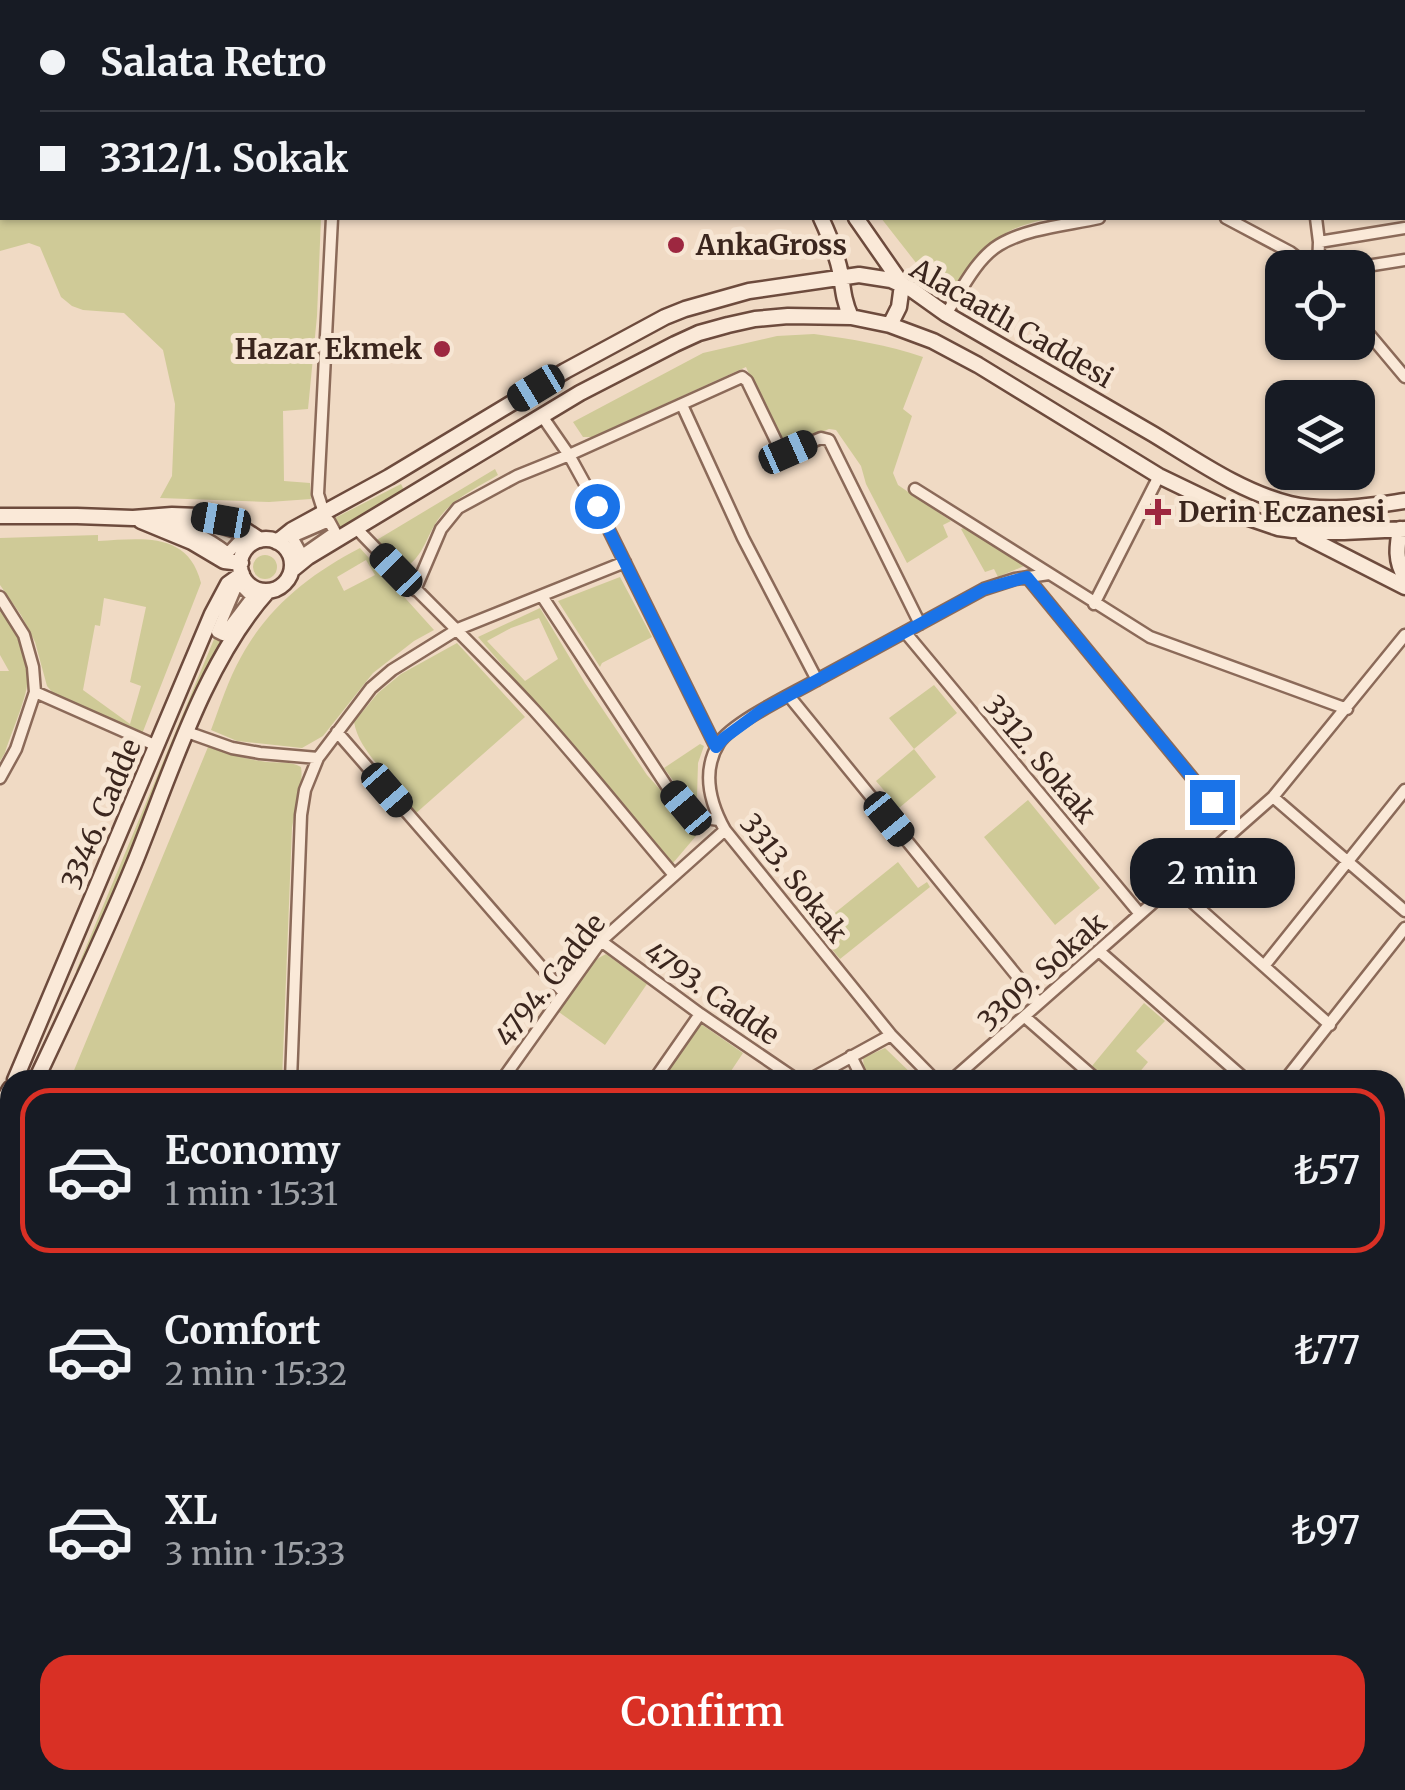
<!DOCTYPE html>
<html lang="en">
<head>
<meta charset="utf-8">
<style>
  :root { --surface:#171b24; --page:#20242c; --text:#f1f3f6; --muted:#9ea1a6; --line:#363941; --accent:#d93025 }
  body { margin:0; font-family:Merriweather,serif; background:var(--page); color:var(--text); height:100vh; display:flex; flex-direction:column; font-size:38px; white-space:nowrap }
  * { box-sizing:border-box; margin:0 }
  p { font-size:32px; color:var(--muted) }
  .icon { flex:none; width:55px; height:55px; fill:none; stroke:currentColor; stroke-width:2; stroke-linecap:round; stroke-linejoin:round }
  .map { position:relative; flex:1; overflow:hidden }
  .panel { position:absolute; left:0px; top:1070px; width:1405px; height:720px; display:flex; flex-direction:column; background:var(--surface); border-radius:30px 30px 0 0; box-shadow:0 2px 8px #0004 }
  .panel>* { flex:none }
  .hud { position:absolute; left:0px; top:0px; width:1405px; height:220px; box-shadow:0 2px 8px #0004; display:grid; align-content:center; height:220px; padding:0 40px; background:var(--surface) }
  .tools { position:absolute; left:1265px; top:250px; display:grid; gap:20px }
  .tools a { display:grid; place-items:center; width:110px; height:110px; border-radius:20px; background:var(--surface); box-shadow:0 2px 8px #0004; font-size:50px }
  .end { position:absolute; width:45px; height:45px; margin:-22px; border:12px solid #1a73e8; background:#fff; box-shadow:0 0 0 5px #fff }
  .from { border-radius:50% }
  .bubble { position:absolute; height:70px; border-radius:30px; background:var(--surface); box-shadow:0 2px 8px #0004; font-size:32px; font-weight:600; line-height:70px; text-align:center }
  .car { position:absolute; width:30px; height:60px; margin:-30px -15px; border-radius:12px; box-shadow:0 0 8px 2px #0007; background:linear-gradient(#222 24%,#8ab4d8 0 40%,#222 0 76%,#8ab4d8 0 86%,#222 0) }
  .hud b { display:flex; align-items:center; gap:35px; height:95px; font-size:38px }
  .hud b+b { border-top:2px solid var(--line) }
  .hud i { width:25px; height:25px; background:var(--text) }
  ul { padding:18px 0 0; list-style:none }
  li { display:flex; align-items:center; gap:30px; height:165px; margin:0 20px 15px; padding:0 20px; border:5px solid transparent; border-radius:30px }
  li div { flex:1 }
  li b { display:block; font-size:38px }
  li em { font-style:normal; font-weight:600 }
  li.on { border-color:var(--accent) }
  li>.icon { width:90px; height:90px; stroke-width:1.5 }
  .button { display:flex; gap:20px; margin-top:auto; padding:20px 40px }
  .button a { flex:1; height:115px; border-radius:30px; background:var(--accent); color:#fff; font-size:40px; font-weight:600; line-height:115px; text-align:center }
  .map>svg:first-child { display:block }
  .green { fill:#cfca97; fill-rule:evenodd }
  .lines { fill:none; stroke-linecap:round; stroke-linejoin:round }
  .street-casing { stroke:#8b6a59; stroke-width:15 }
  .secondary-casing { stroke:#6d4b3d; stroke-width:19 }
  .street { stroke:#fae9d8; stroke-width:10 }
  .secondary { stroke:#fae9d8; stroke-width:14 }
  .route { stroke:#1a73e8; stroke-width:12 }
  .poi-dot { fill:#9d2740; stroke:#f7e6d4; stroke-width:4 }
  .labels { text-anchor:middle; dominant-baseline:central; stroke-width:10; stroke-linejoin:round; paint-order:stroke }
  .poi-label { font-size:28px; font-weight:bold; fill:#3b261e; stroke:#f7e6d4; text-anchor:start }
  .street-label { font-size:28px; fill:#3b261e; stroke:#f7e6d4 }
</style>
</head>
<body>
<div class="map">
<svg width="1405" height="1790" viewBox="0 0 1405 1790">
  <rect width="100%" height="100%" fill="#f0dac4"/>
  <path class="green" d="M174,0H346L345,2H173Z
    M2,71V218H321L317,316L308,409L283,411L284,481L310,483L311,499L269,502L160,498L172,476L175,404L163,350L124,313L83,310L72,306L61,297L40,247L29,243L0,251V73Z
    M881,218H1054C997,227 981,249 950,294L917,264Z
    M814,334C852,339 888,345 923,357L903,409L912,416L893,473L898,485L951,521L943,525L948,537L907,563L866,484L861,466L836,430L829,429L782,448L746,367L592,437H583L573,422L703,353L777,336Z
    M495,469L498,475C480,486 458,496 444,512C426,531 426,558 401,570L375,541Z
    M401,484L404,490L335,532L329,521Z
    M966,527L1024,566L998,577L994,569L985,572L961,529Z
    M98,535V541C142,539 188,531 201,583L142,734L53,693L47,686L35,642L21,615L0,585V538ZM104,598L146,607L130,682L141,686L130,724L83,690L95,625L100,626Z
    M360,548L434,630L414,641L373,673L323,736L302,748L237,741L211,730C220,706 228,680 241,657C268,607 310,574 360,548ZM366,560L375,575L344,591L337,577Z
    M253 567a12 12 0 1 1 24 0a12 12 0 1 1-24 0Z
    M620,577L652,637L602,663L600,667L558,601Z
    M0,608C14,627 27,650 28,675C29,694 11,733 5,753L0,761V671H9L0,655Z
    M540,608L585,683L647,775L693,826L696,836L673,863L478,637ZM539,618L558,659L525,681L487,641L511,628Z
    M217,632L223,635L80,972L76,971Z
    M457,643L525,717L415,814L406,804L408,796C388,775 359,751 354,722L378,693L401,674Z
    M934,685L957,713L914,749L936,777L899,808L876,781L914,749L889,718Z
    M700,744L704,746L698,763L697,797L691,800L685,797L664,768Z
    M208,747C227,753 247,760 267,762C279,763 290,761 301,767C304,784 295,810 292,828L282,1080H70Z
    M1028,800L1100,888L1055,925L984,837Z
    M898,862L918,888L927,882L930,887L840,959L815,929Z
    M606,954L647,984L605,1045L556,1010C570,992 585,963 606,954Z
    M1144,1003L1165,1021L1136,1051L1148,1062L1133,1080H1108L1092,1066Z
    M701,1024L743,1053L725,1080H661Z
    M885,1048L918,1080H869L864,1070L863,1058Z
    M0,1727H10V1765H0Z
    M97,1780H250L249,1790H96Z"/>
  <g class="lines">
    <defs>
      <path id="street" d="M57,0L58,2
        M449,0L450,2
        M921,0L922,2
        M1130,0L1131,2
        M1289,0V2
        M159,2V0
        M396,2L400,0
        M1391,2L1397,0
        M1402,102H1405
        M1226,218L1290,252L1311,268
        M1316,218L1319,242L1318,268
        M1319,242L1405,228
        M1354,268L1405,260
        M946,314C961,291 976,259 999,245C1027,228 1068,225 1099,218
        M1358,321L1405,377
        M682,405L743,538L817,680
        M542,416L569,455L597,506L716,747
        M915,489L1150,637L1347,709
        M324,513L318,494L332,218
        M160,519L210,524L245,535L228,553C207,537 186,526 159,523Z
        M329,521L335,532L302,555L292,537Z
        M356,528C415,590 477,648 534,710C582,763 627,820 674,875
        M1027,577L1235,830
        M237,585H240L252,597L223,635L217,632Z
        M415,590L441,529L458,508L517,476L569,455L742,377L747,381L781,451L788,452L821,438L829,440L920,624
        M542,596L666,785C682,804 693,818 719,820
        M0,597L24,635L33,667L35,692L16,749L0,778
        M1094,604L1159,476
        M905,632L1140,914
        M35,692L157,746
        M789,696L1039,1003
        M187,732L232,748L260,753L318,758
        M337,732L563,992
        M1273,797L1405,911
        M1172,884L1330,1025
        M601,941L700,1014L797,1080
        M1099,951L1246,1080
        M1264,966L1405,790
        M1025,1017L1097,1080
        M851,1056L863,1080
        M291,1080L301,815L305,790L318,758L371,688L392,670L458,629L625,562
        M502,1080L601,941L725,830
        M654,1080L700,1014
        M809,1080L891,1035
        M935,1080L891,1035L725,830C710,803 701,772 719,743C733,722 792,694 815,681C871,650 928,620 984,589L1015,579L1049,574
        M952,1080L1273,797L1405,635
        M1285,1080L1405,928
        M1395,1146L1405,1133
        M1395,1518L1405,1529
        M0,1721L10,1707
        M0,1774H10
        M997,1780L1003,1790
        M1145,1780L1147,1790
        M1226,1780L1236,1790
        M255,1790L256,1780
        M731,1790L738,1780
        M1247,1790L1255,1780"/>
      <path id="secondary" d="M665,0L667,2
        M701,0L703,2
        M821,218C829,235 837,255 841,275C843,290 844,302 851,317
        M856,218L902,284
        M890,325L899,307L902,285
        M0,516H77L133,518L172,515L198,516L221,520L242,528L260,540
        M141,521L192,542L224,561L241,563
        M1400,529C1397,547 1395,561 1405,577
        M1303,535L1405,587
        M240 565a26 26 0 1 1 52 0a26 26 0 1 1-52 0Z
        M277,542L292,530L389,477L565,371L665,317L685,309L749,291L859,275L891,280L911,289L946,314C1015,354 1084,394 1153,434C1196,460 1241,492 1290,504C1327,513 1368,506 1405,501
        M292,570L308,557L580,393L675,344L699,333L728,325L755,319L788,316L851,317L890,325L933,341L978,365L1159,476L1240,515L1278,528L1293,530L1344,532L1405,529
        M15,1080L212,614L228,584L242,574
        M36,1080C70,1008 104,937 134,864C170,776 204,662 268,591
        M0,1107L10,1089
        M0,1147L10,1131
        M0,1486L10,1492
        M1395,1747L1405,1734
        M431,1780L447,1790
        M87,1790V1780
        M1364,1790L1371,1780"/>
    </defs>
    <use href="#street" class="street-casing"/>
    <use href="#secondary" class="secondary-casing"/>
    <use href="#street" class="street"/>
    <use href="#secondary" class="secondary"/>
  </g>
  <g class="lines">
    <path class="route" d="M597,506L716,747L724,738L762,710L984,589L1027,577L1212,802"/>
  </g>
  <g class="poi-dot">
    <circle cx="676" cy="245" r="10"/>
    <circle cx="442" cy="349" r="10"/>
    <path d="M1153 497h10v10h10v10h-10v10h-10v-10h-10v-10h10z"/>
  </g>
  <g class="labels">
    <g class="poi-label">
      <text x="696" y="245">AnkaGross</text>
      <text x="422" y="349" text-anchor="end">Hazar Ekmek</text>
      <text x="1178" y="512">Derin Eczanesi</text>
    </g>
    <g class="street-label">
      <text transform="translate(1012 323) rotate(30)">Alacaatlı Caddesi</text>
      <text transform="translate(1040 759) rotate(50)">3312. Sokak</text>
      <text transform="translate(101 814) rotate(-67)">3346. Cadde</text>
      <text transform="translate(794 878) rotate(52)">3313. Sokak</text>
      <text transform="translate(1042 972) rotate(-42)">3309. Sokak</text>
      <text transform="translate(550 980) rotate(-52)">4794. Cadde</text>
      <text transform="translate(712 993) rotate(35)">4793. Cadde</text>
    </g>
  </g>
</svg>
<div class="tools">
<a><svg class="icon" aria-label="locate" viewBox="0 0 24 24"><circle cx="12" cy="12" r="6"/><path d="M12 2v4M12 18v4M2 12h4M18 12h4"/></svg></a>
<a><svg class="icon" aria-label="layers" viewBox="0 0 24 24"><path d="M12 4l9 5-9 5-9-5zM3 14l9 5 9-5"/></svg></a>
</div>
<i class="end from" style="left:597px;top:506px"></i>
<i class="end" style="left:1212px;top:802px"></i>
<div class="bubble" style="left:1130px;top:838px;width:165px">2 min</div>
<i class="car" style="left:536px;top:388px;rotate:239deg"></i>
<i class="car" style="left:788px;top:452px;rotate:66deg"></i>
<i class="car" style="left:221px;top:520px;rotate:280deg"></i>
<i class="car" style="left:396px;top:570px;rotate:316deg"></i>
<i class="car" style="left:387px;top:790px;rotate:139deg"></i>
<i class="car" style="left:686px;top:808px;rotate:320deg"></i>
<i class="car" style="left:889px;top:819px;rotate:141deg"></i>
<div class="hud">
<b><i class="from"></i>Salata Retro</b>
<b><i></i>3312/1. Sokak</b>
</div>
<section class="panel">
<ul>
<li class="on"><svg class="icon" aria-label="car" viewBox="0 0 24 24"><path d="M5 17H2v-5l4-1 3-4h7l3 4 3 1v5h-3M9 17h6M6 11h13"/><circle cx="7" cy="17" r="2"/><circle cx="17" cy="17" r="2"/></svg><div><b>Economy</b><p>1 min · 15:31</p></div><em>₺57</em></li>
<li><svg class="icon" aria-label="car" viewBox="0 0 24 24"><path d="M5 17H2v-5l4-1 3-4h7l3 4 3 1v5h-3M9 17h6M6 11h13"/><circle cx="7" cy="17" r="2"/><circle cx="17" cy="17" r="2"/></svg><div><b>Comfort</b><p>2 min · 15:32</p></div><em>₺77</em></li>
<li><svg class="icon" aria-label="car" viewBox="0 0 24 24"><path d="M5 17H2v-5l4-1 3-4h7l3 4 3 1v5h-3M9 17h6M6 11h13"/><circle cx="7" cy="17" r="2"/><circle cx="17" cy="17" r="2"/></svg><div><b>XL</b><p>3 min · 15:33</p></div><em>₺97</em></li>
</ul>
<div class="button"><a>Confirm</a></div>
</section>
</div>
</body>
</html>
